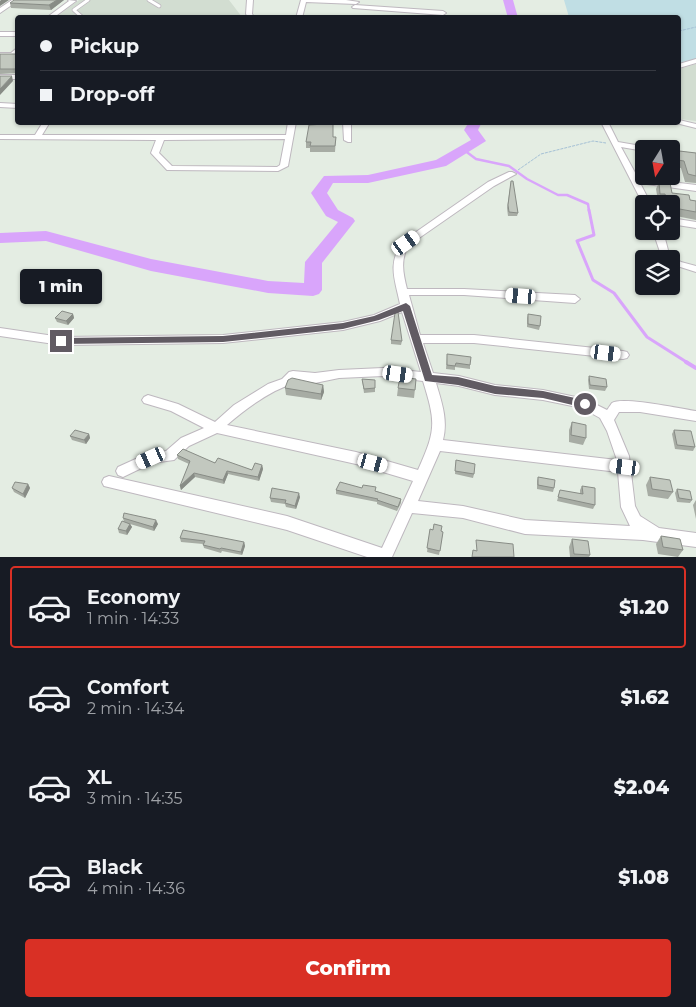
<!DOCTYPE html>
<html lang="en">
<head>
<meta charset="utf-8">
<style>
  :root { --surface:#171b24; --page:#242831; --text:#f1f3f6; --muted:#9ea1a6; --line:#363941; --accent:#d93025 }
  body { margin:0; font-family:Montserrat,sans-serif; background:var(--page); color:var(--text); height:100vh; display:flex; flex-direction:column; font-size:19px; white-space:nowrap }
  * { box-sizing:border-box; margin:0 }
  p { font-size:16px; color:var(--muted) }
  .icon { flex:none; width:28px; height:28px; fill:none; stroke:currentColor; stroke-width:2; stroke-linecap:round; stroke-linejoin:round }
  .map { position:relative; height:557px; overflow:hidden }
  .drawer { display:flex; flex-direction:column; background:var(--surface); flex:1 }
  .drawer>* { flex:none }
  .banner { position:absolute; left:15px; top:15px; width:666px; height:110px; border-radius:5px; box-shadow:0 1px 4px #0004; display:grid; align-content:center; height:110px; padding:0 25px; background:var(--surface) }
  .needle { width:32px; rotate:191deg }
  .controls { position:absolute; left:635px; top:140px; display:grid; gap:10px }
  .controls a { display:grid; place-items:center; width:45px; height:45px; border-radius:5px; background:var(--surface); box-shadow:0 1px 4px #0004; font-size:25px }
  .end { position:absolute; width:22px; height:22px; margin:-11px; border:6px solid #615b63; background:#fff; box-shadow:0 0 0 2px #fff }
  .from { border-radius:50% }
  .bubble { position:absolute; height:35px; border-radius:5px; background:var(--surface); box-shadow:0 1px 4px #0004; font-size:16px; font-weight:800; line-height:35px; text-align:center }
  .car { position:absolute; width:15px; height:30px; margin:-15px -8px; border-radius:6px; box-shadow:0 0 4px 1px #0007; background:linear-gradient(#fff 24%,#345 0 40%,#fff 0 76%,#345 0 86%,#fff 0) }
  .banner b { display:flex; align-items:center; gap:18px; height:48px; font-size:19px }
  .banner b+b { border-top:1px solid var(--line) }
  .banner i { width:12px; height:12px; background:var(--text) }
  ul { padding:9px 0 0; list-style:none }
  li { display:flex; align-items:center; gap:15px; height:82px; margin:0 10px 8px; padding:0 15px; border:2px solid transparent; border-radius:5px }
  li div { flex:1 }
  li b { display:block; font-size:19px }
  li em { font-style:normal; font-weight:800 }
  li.current { border-color:var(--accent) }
  li>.icon { width:45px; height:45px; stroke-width:1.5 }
  .action { display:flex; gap:10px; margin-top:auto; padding:10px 25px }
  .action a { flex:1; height:58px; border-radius:5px; background:var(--accent); color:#fff; font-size:20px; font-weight:800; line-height:58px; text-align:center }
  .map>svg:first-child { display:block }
  .education { fill:#d2ddd1 }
  .green { fill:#c0dee4 }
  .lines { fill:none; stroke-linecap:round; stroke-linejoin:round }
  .stream-far2 { stroke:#d9a5fb; stroke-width:2.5 }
  .stream-far1 { stroke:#d9a5fb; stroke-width:3 }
  .stream { stroke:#d9a5fb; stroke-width:4 }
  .river { fill:#d9a5fb; fill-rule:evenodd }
  .service-casing { stroke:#beb8bf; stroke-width:4.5 }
  .minor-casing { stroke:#beb8bf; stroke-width:2 }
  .path { stroke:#a4c0d5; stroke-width:1; stroke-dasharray:3 1; stroke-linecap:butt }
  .service { stroke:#fff; stroke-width:3 }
  .minor { fill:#fff; fill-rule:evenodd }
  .wall { fill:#a7aca4 }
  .shaded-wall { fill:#888c86 }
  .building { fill:#c2c8bf; stroke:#888c86 }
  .route { fill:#615b63 }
</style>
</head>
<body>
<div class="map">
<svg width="696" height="557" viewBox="0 0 696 557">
  <rect width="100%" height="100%" fill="#e4ede3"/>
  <path class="education" d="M79,0H229L242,17L55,18Z
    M696,64V121L679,119V69Z"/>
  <path class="green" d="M564,0H696V59L679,63V18L569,17Z"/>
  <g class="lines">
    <path class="stream-far2" d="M464,150L476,159L509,166L527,179L558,195H567L588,204L589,211"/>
    <path class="stream-far1" d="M589,210L594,235L577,241L593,280L614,293L647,337L688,363"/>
    <path class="stream" d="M686,362L696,368"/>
    <path class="river" d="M503,0H513L518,18H508Z
      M469,122H482L478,130L486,141L446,166L368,183H333L327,193L338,210L353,218L355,221L322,263V290L319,294L313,296L268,293L151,271L46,241L0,243V233L46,231L151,259L268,281L304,283L305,262L338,222L326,216L311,193L324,176L368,175L436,160L471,140L464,130Z"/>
    <defs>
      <path id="service" d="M149,0L159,6
        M83,18L74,10L88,0"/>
      <path id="minor" d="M12,0H19L0,13V8Z
        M68,0L76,1L53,18H46L69,1Z
        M247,0H253L252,14L255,18H249L246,14Z
        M301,0H346L359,2L356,4L306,2L302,18H296Z
        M355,5L443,11L446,13L443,15L353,8L352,7Z
        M0,32H18V36H0Z
        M18,47V54L15,56L0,57V53H11Z
        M696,59V63L679,68V64Z
        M0,75H18V79H0Z
        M0,103L18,104V108L0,107Z
        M679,120L696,124V128L672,122H679Z
        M43,122H50L42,135H286L288,122H296L288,166L278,171L167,170L151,153L156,140L0,139V135H35ZM285,139L280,165L277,167L172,166L159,153L164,140Z
        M343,122H351V142H348L344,140Z
        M601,122H608L618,142L647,147L651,149H644V151L621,147L638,178L696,185V191L640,183L651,204H644V206Z
        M509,172H512L516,174L494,186L409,245C400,259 403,273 407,289H464L575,295L580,299L575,303L464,295H409L420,335H474L623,351L627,352L629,355L627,358L623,359L474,343H423L433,373L459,376L495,385L543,390L585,399L607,410C608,409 611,404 612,403C622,396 682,409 696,411V421L640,412H619L614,420L629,456L635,506L640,516L659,528L696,533V547L643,540L525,534L463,518L412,513L392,557H367L287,530L104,486L102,482L104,478L109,476L287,516L382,548L413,481L356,464L217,433L189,446L174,460L152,463L123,477L118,475L116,471L118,467L151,452L166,451L181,438L204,428L171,411L144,403L142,400L144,397L148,395L178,404L215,422L234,405L268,384L282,379L289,372L293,371L315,373L339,370L383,368L421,372L402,312L380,321L343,330L223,343L61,345L0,336V328L61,337L223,335L343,322L374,315L400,304C395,279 387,264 403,241L488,182ZM383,376L423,381C436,423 436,430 418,470L356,452L227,425C242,412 258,400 275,391C283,387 289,386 295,380L315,383L339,378ZM436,383L459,386L495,395L543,400L582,408L600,418L607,431L617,460L443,440C448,420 442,403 436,383ZM440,451L618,472L621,507L630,526L525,520L463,506L418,501Z
        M671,218L696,222V228L671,224Z
        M653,231H663L669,254L681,262L696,266V272L671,264V259L662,258Z"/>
    </defs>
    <use href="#service" class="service-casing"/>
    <use href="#minor" class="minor-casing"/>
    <path class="path" d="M679,31L696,27
      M518,170L541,154L593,141L606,143"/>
    <use href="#service" class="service"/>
    <use href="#minor" class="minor"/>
  </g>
  <path class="wall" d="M64,0L51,10L11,8L10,3Z
    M0,54H18V73L0,74Z
    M333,137H336L335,152H310V148H306V142Z
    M671,150L696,153V183L685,182L681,168L671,167Z
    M511,181L518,213L517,216H508L507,208Z
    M659,182L672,193L690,200L696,201V220L671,215V204H663L662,201H658L656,189Z
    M671,275L673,282L670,290L652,288L651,286H671Z
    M73,314L74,318L68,325L57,322L55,318Z
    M528,314L540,326L539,330L527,327V318Z
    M391,340L402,341L401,345L391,344Z
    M447,354L470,365V369L455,367V370L446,369Z
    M589,376L607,387L605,391L589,389L588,380Z
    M362,379L375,380V392L364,393Z
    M416,379L414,398L397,396L398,388Z
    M323,385L324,392L321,400L286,395L285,388Z
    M572,422L586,438L583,445L569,442V430Z
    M674,430L695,447L693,451L675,449L672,434Z
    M89,434L90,438L86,444L72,440L70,436Z
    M177,455L252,470L262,465L263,469L259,481L228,474L224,484L195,477L181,490L180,486L189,464L178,459Z
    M456,460L474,474L473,478L455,474Z
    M538,477L554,488L553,492L537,489V481Z
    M650,477L673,492L668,499L648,496L646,485Z
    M28,484L30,488L25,498L14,492L12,488Z
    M582,486L595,505L593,509L557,501L560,490L580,494V490Z
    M677,489L692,500L690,503L677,502L675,493Z
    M336,490L376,491L401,499V503L397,511L377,504V502L336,494Z
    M300,497L296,509L286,507L285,504L271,502L270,498Z
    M696,500V519L693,505Z
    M123,518L158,524L154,531L130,524L132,527L127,535L119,533L118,529L124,522Z
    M430,529L443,532L439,555L427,552Z
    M661,536L683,550L678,557L658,554L656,544Z
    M180,538L244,542L245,546L242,555L222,551L221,553L204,548L203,544L181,542Z
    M572,539L590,555L589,557H570L569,547Z"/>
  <path class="shaded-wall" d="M1,0H9L0,6V1Z
    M57,0H64L51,10L49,5Z
    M12,76L13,81L0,95V89Z
    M73,314L74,318L68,325L66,321Z
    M323,385L324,392L321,400V394Z
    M89,434L90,438L86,444L84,440Z
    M262,465L263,469L259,481L258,477Z
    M227,471L228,474L224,484L223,480Z
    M194,473L195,477L181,490L180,486Z
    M28,484L30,488L25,498L23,494Z
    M299,493L300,497L296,509L295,506Z
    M156,520L158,524L154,531L153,527Z
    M130,524L132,527L127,535L126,531Z
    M244,542L245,546L242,555L241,552Z"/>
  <path class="building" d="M14,0H57L49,5L10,3Z
    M0,54H18V70L16,69H0Z
    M0,76H12L0,89Z
    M325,122H333V137H336L335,146H310L311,142H306L309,125L325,124Z
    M671,150L696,153V176L688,174L684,161L671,159Z
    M511,181H513L518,213L509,212L508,205Z
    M659,182L670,183L672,193L689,195L690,200L696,201V212L674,208V205L667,201L665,194H660Z
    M62,311L73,314L66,321L55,318Z
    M398,312L402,341L391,340L395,313Z
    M528,314L541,316L540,326L528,324Z
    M447,354L471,357L470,365L456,363L455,366L447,365Z
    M589,376L606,379L607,387L590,385Z
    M400,377L416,379L415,390L398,388Z
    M292,378L323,385L321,394L285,388L288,380Z
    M362,379L375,380V388L364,389Z
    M572,422L586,425V438L571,435Z
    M75,430L89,434L84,440L70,436Z
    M674,430L691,431L695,447L677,445Z
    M183,449L215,463L218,458L252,470L255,463L262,465L258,477L227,471L223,480L194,473L180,486L190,461L177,455Z
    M456,460L475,464L474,474L455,471Z
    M538,477L555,480L554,488L538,485Z
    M650,477L670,480L673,492L652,489Z
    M15,482L28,484L23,494L12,488Z
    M340,482L362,488L363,485L376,487L375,491L401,499L398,507L377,500L378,499L336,490Z
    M582,486L595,488V505L558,497L560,490L583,494Z
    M272,488L299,493L295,506L285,503L286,500L270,498Z
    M677,489L690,491L692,500L679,498Z
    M124,513L156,520L153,527L123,518Z
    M122,521L130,524L126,531L118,529Z
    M434,524L442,526L441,531L443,532L440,551L427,548L430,529L433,530Z
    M183,530L244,542L241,552L221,548L220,549L203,545L205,541L180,538Z
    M661,536L680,539L683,550L663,547Z
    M572,539L588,541L590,555L574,554Z
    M476,540L513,544L514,557H472L473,550L477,551Z"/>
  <path class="route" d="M406,303L410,306L432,375L458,377L495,386L543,391L589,401V407L585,408L543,398L495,394L458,385L425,381L403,311L379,320L343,329L223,342L61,344L57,341L61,338L223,336L343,323L374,316Z"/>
</svg>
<div class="controls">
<a><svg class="needle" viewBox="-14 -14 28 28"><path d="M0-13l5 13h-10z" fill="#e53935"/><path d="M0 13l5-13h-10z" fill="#9ea1a6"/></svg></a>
<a><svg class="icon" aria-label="locate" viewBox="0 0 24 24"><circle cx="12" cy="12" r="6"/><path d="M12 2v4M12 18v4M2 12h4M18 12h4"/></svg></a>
<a><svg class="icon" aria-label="layers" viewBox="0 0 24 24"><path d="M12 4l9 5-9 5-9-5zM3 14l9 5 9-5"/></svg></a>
</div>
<i class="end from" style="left:585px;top:404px"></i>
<i class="end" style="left:61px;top:341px"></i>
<div class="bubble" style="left:20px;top:269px;width:82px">1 min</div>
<i class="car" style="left:406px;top:243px;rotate:55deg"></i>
<i class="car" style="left:521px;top:296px;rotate:274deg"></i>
<i class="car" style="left:606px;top:353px;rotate:97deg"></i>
<i class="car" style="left:398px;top:374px;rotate:98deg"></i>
<i class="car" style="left:151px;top:458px;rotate:246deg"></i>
<i class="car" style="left:373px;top:463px;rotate:105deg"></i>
<i class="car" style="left:625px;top:467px;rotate:277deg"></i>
<div class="banner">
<b><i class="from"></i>Pickup</b>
<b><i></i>Drop-off</b>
</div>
</div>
<section class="drawer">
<ul>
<li class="current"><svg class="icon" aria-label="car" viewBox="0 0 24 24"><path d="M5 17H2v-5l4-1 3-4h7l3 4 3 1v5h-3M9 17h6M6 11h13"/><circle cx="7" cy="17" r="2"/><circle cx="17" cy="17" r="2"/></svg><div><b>Economy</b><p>1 min · 14:33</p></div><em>$1.20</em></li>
<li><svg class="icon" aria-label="car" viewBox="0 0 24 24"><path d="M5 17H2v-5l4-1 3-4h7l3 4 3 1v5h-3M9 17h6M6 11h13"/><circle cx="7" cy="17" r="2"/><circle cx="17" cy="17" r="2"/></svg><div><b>Comfort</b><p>2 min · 14:34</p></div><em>$1.62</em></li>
<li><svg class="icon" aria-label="car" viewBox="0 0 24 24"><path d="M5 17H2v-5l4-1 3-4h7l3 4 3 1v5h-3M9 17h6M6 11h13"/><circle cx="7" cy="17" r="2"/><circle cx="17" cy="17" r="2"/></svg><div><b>XL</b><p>3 min · 14:35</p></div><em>$2.04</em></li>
<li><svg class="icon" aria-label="car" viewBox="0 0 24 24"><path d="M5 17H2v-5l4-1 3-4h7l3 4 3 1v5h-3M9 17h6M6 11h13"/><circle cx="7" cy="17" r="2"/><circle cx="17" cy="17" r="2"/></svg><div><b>Black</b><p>4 min · 14:36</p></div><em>$1.08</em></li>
</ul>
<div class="action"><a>Confirm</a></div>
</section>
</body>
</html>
